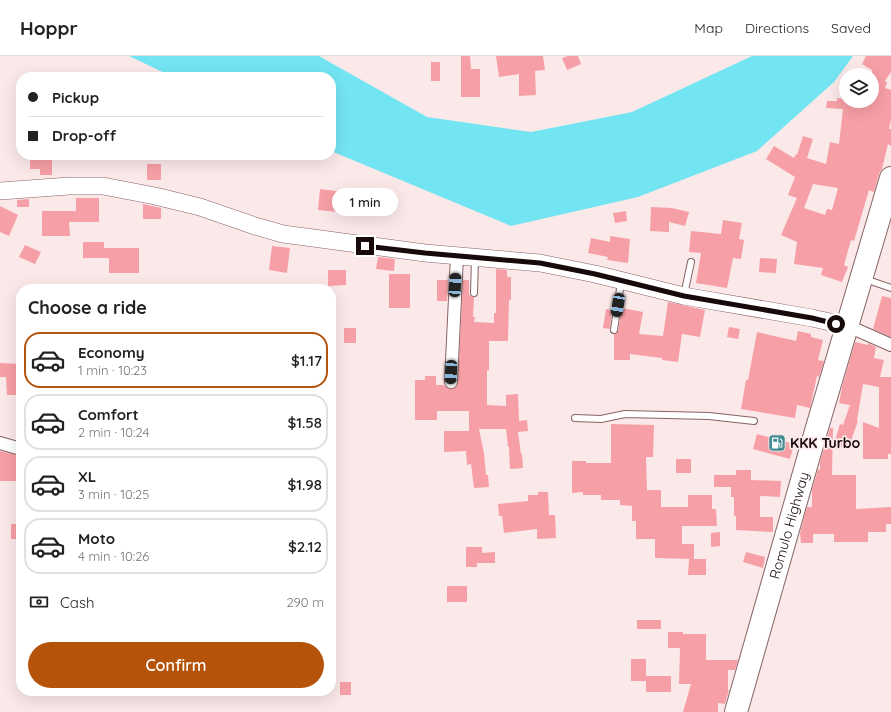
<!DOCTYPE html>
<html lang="en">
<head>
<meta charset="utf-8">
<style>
  :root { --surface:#fff; --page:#f2f2f2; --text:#222; --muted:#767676; --line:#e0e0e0; --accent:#b45309 }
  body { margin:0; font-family:Quicksand,sans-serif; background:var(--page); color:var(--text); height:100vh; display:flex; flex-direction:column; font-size:15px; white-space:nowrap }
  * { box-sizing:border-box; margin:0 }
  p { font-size:13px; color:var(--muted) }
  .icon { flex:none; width:22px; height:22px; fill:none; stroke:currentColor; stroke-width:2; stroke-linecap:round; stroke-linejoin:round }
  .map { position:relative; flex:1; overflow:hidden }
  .side { position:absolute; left:16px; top:228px; width:320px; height:412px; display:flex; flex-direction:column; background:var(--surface); border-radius:16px; box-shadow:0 4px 16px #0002 }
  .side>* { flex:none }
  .banner { position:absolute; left:16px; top:16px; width:320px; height:88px; border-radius:16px; box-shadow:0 4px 16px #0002; display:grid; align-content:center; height:88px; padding:0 12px; background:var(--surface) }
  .controls { position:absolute; left:839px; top:12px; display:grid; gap:8px }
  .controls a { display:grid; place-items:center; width:40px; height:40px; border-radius:50%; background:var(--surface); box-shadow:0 4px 16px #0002; font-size:20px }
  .end { position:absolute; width:18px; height:18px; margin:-9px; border:5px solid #180a0b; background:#fff; box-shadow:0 0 0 2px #fff }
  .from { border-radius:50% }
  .bubble { position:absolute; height:28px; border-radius:14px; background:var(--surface); box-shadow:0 4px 16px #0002; font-size:13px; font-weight:600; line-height:28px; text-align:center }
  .car { position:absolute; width:12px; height:24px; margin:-12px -6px; border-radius:5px; box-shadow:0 0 3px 1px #0007; background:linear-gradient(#222 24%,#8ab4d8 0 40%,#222 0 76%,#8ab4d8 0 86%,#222 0) }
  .banner b { display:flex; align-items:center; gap:14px; height:38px; font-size:15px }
  .banner b+b { border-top:1px solid var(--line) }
  .banner i { width:10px; height:10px; background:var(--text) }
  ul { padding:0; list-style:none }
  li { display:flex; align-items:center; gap:12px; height:56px; margin:0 8px 6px; padding:0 4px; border:2px solid var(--line); border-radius:16px }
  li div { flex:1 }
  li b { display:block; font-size:15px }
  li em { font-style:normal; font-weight:600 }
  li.on { border-color:var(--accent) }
  li>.icon { width:36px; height:36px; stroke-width:1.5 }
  h2 { padding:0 12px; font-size:18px; line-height:48px }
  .pay { display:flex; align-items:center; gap:10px; height:44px; padding:0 12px; font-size:15px }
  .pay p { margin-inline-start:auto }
  .button { display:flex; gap:8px; margin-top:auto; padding:8px 12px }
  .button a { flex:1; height:46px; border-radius:24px; background:var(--accent); color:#fff; font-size:16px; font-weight:600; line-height:46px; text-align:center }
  header { display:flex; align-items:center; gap:24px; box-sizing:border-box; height:56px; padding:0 20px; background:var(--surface); border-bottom:1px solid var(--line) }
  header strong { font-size:19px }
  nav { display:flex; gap:22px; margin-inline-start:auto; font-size:14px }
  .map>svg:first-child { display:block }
  .water { fill:#73e5f2 }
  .building { fill:#f79fa6; fill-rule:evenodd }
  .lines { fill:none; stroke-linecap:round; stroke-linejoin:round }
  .lane-casing { stroke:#876264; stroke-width:8 }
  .street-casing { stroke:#876264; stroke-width:14 }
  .secondary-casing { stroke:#876264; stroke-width:18 }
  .highway-casing { stroke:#876264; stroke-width:24 }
  .lane { stroke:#fff; stroke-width:6 }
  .street { stroke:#fff; stroke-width:12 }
  .secondary { stroke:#fff; stroke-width:17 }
  .highway { stroke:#fff; stroke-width:22 }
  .route { stroke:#180a0b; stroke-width:5 }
  .labels { text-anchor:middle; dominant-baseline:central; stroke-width:3.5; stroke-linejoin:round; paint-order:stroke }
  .poi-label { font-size:14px; font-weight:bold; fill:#180a0b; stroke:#fbe9ea; text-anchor:start }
  .street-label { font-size:14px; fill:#180a0b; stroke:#fbe9ea }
</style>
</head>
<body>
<header>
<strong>Hoppr</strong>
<nav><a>Map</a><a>Directions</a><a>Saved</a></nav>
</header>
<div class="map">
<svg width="891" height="656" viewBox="0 0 891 656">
  <rect width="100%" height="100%" fill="#fbe9ea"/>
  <path class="water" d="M129,0H319L427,61L531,76L632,56L752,0H853L834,26L757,95L638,141L511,170L331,95V21H173Z"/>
  <path class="building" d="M461,0H470L471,13H480V41H461Z
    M496,0H543L545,14L535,15L536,39L519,40V18L499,21Z
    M568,0H578L581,8L567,14L562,2Z
    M866,0H891V16L885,25L887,26L885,32L891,34V64L889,73H891V90L888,88L882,113L879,118L874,136L869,134L854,185L851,184L844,209L848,211L842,226L821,219L823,212L794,208L797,186L781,179L797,142L788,139L795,121L766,103L774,90L794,102L796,98L797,99L803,80L813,83L807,102L826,108L830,86L839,88L843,53L826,52L827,45H837V42L846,43V45H872V14L862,8ZM813,128L838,132L832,154L827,153L825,159L804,152Z
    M431,6H440V25H431Z
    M30,99H52V119H40V113H30Z
    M147,108H161V124H147Z
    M320,133L360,138L358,158L318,154Z
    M76,142H99V166H69L70,180H42V155H76Z
    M29,143V151H17V144Z
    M143,148L161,152V163H143Z
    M0,150L18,159L9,180L0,176Z
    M651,151L672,152L689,156L685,170L669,166V176L650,175Z
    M626,155L627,165L615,167L613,157Z
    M723,164L742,167L739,183L744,184L741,203L733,202L727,232L696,227L701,197L689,196L691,175L721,178Z
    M610,180L630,183L628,207L607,204L608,201L588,197L591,182L610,186Z
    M83,186H104V192H139V217H109V202H83Z
    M25,189L41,196L35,208L19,201Z
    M272,190L290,192L287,217L269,214Z
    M378,201L395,203L394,215L376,213Z
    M760,202L777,203L776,217L759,216Z
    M496,213L507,214V221H511V244H509L508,285H489V314H487V349L506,350V339L518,338L519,365L527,364L528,375L518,376L521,398H522L523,412L510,413L509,391H508L506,373H479L484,397L486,419H488L489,431L474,432L471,408L467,409L466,395L444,396V375H469V355H437V364H415V324H425V320H436V329H444L447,332L451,333L457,330L458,326L463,224H469V239L474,241L473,261H475L474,266L494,267V257H496Z
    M328,214H346V229L328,230Z
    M389,218H410V252H389Z
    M437,224H448L447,245H437Z
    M882,240L891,242V281L873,273Z
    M668,246L705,254L700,281L682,278L678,306L662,304V302L630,298V304H614V278L618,275L622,252L643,256L639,278L663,280Z
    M606,253L612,254L610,273L603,272Z
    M729,271L740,273L738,283L727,281Z
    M344,272H356V287H344Z
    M798,275L811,278V281L823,284L818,304L824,305L819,321L817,320L810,352L797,349L795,362L741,353L746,324H748L757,276L796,285Z
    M855,286L868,289V287L876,291L874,302L884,304L880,321H891V398H888V403H863V366L879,372V331L863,328L857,364L858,365L848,393L834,388L840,368L843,369L850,349L839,347L842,331Z
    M0,307L21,308V339H7L6,321H0Z
    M611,368L654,369L653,401H646L647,434H661V451H688V439H712V453H716L717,470H682V488H694V503L655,502V483H636V465H632V450L620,449V444H601V439H583V436L572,437V405H586V407H611Z
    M830,372H833L832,419H856V453L891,451V468H886V476H868V486H834V478H813V487H801L800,477L807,451H812V434L818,413L820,414V406Z
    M757,378L794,388L790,403L753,393Z
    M0,395L21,400V425H0Z
    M676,403H691V417H676Z
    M736,414H751V424L781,425L780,441L760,440V461H773V476L736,474V460H734V441H731V431H714V419H736Z
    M538,436H548L549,459H555L556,482L537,483V473L504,477L502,460H499L498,448L528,445V439H538Z
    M11,468H21V483H11Z
    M720,476V490L711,491V477Z
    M466,491H482V497L495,496V507H477V511H466Z
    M746,496L765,501L763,512L743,506Z
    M689,503H706V519H688Z
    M447,530H467V546H447Z
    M637,564H661V573H637Z
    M668,576H683V578H706V604H738L735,614H728V634H729L725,648L718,647V656H683L691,628H679L680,592H668Z
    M631,603H646V620H671V636H646V625H631Z
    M340,626H351V639H340Z"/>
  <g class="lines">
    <defs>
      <path id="lane" d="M865,223L891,232
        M474,237L475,203
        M684,239L691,206
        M614,274L621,226
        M575,362L601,363L625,358L709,360L754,365"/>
      <path id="street" d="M848,270L891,289
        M451,326L457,200
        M0,387L21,393"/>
      <path id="secondary" d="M0,135L69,130H103L155,140L200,151L255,170L283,178L425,197L540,207L595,218L684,240L812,262L848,270"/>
      <g id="highway">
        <path id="s1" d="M736,656L816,375L891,122"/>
      </g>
    </defs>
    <use href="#lane" class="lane-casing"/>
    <use href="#street" class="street-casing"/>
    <use href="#secondary" class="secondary-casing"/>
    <use href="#highway" class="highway-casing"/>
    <use href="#lane" class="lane"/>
    <use href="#street" class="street"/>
    <use href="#secondary" class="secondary"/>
    <use href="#highway" class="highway"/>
  </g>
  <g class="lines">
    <path class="route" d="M365,190L425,197L540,207L595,218L684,240L812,262L836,268"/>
  </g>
  <defs>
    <symbol id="fuel-square" viewBox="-11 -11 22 22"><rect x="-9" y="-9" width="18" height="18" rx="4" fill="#438a92" stroke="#fbe9ea"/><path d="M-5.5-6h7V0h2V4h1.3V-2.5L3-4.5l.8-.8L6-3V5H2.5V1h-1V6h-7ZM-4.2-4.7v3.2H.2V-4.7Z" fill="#fff"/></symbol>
  </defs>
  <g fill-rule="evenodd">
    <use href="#fuel-square" x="767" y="377" width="20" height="20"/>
  </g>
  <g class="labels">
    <g class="poi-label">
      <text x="790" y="387">KKK Turbo</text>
    </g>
    <g class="street-label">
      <text stroke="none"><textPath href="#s1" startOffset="194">Romulo Highway</textPath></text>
    </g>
  </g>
</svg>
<div class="controls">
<a><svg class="icon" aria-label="layers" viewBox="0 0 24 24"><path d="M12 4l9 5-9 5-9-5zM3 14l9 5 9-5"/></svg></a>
</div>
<i class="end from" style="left:836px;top:268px"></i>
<i class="end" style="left:365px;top:190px"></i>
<div class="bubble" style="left:332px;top:132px;width:66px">1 min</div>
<i class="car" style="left:455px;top:229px;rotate:3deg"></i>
<i class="car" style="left:618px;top:249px;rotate:189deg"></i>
<i class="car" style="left:451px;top:316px;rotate:183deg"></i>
<div class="banner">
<b><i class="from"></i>Pickup</b>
<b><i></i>Drop-off</b>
</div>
<section class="side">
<h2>Choose a ride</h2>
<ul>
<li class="on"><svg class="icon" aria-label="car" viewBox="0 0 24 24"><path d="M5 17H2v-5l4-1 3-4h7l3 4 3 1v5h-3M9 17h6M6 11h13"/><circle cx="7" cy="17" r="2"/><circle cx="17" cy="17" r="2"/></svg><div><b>Economy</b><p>1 min · 10:23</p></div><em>$1.17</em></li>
<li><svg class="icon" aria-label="car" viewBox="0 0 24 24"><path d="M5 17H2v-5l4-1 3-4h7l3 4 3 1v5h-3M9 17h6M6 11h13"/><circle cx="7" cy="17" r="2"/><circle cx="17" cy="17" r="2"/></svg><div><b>Comfort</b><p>2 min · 10:24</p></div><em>$1.58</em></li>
<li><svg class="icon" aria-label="car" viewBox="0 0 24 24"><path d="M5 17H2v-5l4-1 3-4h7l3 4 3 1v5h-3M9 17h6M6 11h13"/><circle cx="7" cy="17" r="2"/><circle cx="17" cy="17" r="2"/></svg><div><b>XL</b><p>3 min · 10:25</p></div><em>$1.98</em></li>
<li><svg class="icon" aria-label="car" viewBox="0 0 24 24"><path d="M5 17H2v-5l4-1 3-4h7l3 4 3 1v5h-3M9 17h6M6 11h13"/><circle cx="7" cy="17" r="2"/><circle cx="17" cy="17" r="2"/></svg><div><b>Moto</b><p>4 min · 10:26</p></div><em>$2.12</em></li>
</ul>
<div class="pay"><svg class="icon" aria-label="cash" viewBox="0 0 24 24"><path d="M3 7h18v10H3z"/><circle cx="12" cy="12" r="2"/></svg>Cash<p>290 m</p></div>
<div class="button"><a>Confirm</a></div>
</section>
</div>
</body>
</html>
